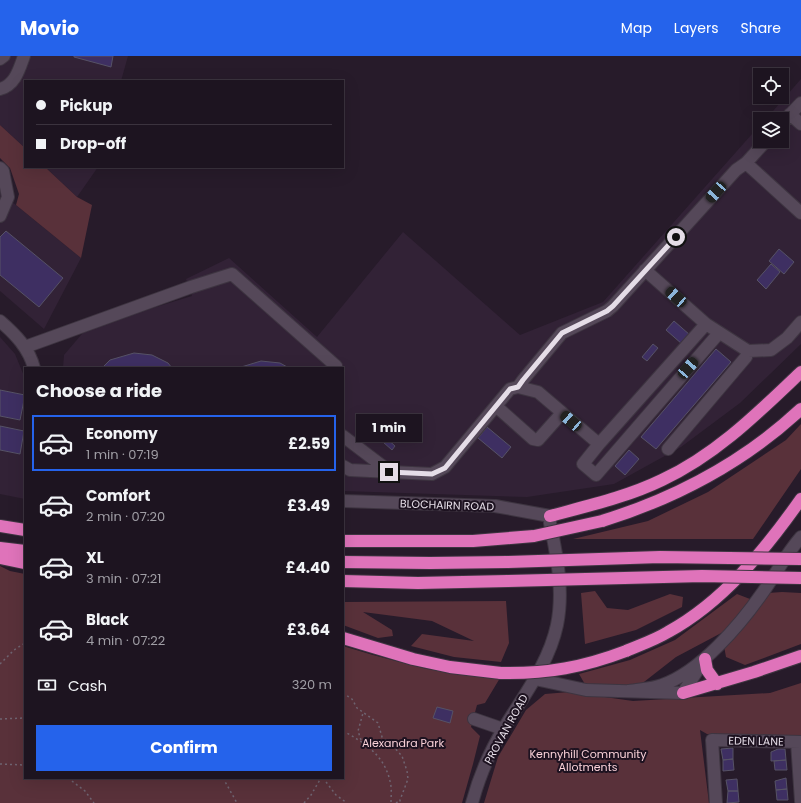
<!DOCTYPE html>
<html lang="en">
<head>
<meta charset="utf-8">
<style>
  :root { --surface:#1d1420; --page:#251d29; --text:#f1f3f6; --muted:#a09ea5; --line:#3b333e; --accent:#2563eb }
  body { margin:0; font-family:Poppins,sans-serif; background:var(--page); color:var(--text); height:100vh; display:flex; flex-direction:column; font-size:15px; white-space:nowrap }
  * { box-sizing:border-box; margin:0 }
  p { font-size:13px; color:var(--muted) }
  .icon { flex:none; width:22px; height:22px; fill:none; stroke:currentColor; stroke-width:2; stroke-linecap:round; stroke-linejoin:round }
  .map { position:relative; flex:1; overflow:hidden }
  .sheet { position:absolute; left:24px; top:311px; width:320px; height:412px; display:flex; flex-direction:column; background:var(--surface); border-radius:0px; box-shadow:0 4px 16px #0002,0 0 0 1px var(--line) }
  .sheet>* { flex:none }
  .hud { position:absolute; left:24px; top:24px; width:320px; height:88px; border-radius:0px; box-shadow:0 4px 16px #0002,0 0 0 1px var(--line); display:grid; align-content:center; height:88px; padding:0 12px; background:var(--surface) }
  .buttons { position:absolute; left:753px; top:12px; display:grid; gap:8px }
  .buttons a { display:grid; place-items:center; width:36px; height:36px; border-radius:0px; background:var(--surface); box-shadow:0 4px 16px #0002,0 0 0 1px var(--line); font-size:20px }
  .end { position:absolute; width:18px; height:18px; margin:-9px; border:5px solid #e5dde7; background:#111; box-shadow:0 0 0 2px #111 }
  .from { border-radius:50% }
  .bubble { position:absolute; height:28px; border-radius:0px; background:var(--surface); box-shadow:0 4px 16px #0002,0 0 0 1px var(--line); font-size:13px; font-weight:700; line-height:28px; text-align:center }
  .car { position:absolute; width:12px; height:24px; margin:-12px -6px; border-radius:5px; box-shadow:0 0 3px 1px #0007; background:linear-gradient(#222 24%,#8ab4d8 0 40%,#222 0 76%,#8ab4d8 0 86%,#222 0) }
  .hud b { display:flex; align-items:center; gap:14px; height:38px; font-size:15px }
  .hud b+b { border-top:1px solid var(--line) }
  .hud i { width:10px; height:10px; background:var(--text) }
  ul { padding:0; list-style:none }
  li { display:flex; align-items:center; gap:12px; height:56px; margin:0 8px 6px; padding:0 4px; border:2px solid transparent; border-radius:0px }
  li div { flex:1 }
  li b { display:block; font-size:15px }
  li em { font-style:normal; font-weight:700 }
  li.on { border-color:var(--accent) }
  li>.icon { width:36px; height:36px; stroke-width:1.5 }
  h2 { padding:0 12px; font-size:18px; line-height:48px }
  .pay { display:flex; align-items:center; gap:10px; height:44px; padding:0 12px; font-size:15px }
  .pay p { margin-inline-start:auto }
  .primary-button { display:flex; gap:8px; margin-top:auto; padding:8px 12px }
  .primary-button a { flex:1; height:46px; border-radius:0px; background:var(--accent); color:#fff; font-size:16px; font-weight:700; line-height:46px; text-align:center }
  header { display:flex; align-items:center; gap:24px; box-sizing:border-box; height:56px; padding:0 20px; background:var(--accent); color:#fff }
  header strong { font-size:19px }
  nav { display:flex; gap:22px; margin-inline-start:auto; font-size:14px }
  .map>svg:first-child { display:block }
  .built { fill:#322236 }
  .green { fill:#59313a }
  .building { fill:#3e2f62; stroke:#565266 }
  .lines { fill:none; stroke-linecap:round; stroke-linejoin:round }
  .minor-casing { stroke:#3e3541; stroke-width:14 }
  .highway-casing { stroke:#3e3541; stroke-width:14 }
  .path { stroke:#6f6471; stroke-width:1.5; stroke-dasharray:2 3; stroke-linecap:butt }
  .minor { stroke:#554859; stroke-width:12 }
  .highway { stroke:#df73ba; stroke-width:12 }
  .highway-bridge-casing { stroke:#3e3541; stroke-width:14; stroke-linecap:butt }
  .highway-bridge { stroke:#df73ba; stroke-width:12 }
  .route { stroke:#e5dde7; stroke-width:5 }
  .labels { text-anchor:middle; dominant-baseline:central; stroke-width:4; stroke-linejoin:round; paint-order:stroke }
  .street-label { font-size:11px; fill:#e5dde7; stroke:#1d1220 }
  .park-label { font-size:11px; fill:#fad1d8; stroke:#1d1220 }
</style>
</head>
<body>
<header>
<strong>Movio</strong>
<nav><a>Map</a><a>Layers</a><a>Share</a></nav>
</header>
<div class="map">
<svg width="801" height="747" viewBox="0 0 801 747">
  <rect width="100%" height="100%" fill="#271b2a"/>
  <path class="built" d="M0,0H128L121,25H25V92L0,69Z
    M801,23V288L740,347L681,391L614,428L527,441L343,435V312H63L64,299L87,272L192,240L186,223L229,202L317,281L403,176L520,279L603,246L760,69V85H782V63H766Z
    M45,111H98L77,141Z
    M0,136L81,202L44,273L0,235Z
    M0,281L15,298L24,320L25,443L0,438Z"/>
  <path class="green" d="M0,69L25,92V111H45L77,141L92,149L81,202L16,149L19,138L10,112L0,102Z
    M801,368V413L753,483H573L648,465L708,436L786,384Z
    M0,510L10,515L25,518V722H343V590L373,599L427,613L500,622L485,647L477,649L471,671L480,680L473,708L462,747H0Z
    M595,535L607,552L628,554L670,538L683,541L682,551L636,574L585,588L581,537Z
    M782,536L801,537V588L745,609L726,601L724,590L768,537Z
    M737,538L750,543L725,575L676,601L635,633L586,630L579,618L630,604L675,584Z
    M506,545L509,587L501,606L454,601L411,590L422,578L474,585L432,565L363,556L392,574L393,580L378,582L343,569V546Z
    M801,627V681L707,678L700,674L709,747H484L498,701L526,654L545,638L569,636L633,645L770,637Z"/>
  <path class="building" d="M74,0H113L111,11L74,1Z
    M6,175L63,222L39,251L0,219V181Z
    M779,193L794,206L784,218L769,205Z
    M771,208L780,216L766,233L757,224Z
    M674,265L690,279L682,288L666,274Z
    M653,288L658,292L647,305L642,301Z
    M716,293L731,306L656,393L641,381Z
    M134,297L152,299L168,307L172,312H102L110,304Z
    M261,305L280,307L289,312H238Z
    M0,334L25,339L20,364L0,360Z
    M0,370L24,375L20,398L0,394Z
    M487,371L511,391L502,402L478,382Z
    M386,382L395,390L392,394L383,386Z
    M629,394L639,403L625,419L615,410Z
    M437,651L453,655L450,667L433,662Z
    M733,692V703L723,704L721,693Z
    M778,693H785L786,704L771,705V696Z
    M733,703L734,714L723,715V704Z
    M786,704L787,714H775L774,705Z
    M786,722L787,733L776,734L775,725Z
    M737,723L738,735H728L726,724Z
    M787,733L788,744H777L776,734Z
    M728,735H738L739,746L727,747Z"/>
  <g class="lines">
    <defs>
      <path id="minor" d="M0,3L4,0
        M0,33C15,29 19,14 24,0
        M790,58L801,68
        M782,67L801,47
        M746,107L801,157
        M0,112L3,115L8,141L0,160
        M645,214L706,268
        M0,265C15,278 29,292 34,312
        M25,291L191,231L232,218L336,310V312
        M518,331L523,324L562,277L607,255L613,250L736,114L746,107L766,85
        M497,351L533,383L538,384L562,357
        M343,380L389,415
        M599,388L583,408L596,419L719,277
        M668,393L746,301L748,295
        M343,410L350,414L432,418L445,411L510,333L518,331L538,336L599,388L706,268L748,295L771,294L787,282L801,266
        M343,445L495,450L550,460V467C557,500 564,535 557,569C549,607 524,639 504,672C490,695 479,721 472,747
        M535,623L586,634L683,637L702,607
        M629,635C639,633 652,633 662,629C700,616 740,569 763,536C776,518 786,498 801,481
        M474,663L503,673
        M797,686L801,745
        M716,747L712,684L801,686"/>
      <path id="highway" d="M550,460C587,450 627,441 662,424C716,399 759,356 801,316
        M602,465C676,442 744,406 801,353
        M0,470L25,474
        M343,485H473L534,480
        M0,492L25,495
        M0,502L25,507
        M343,506L430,507L507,506
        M343,525L418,527L508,525
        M343,582L413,603L450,611L501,617
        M626,595C640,589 655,584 668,576C723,546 765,494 801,443
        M705,603L707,614L717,628
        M683,637L754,616L801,600"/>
    </defs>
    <use href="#minor" class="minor-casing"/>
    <use href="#highway" class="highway-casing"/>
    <path class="path" d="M0,608L14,594L25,587
      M343,637L352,643L357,652L378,667L382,681L393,690L402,700L407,715L408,723L400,744V747
      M0,663L25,662
      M343,675C365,687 384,699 390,725C392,732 391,740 391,747
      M361,684L358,675L363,657
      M0,708L25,709
      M68,722L85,735L94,747
      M223,722L237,747
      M323,722L336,739L347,747
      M304,747L311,739L321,722
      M396,747L400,744"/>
    <use href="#minor" class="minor"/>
    <use href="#highway" class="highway"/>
    <defs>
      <path id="highway-bridge" d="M534,480L602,465
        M507,506L660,501L801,503
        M508,525L702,520L801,522
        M501,617C547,618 584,611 626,595"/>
    </defs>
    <use href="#highway-bridge" class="highway-bridge-casing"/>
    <use href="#highway-bridge" class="highway-bridge"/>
  </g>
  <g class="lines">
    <path class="route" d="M389,416L432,418L445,412L510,333L518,331L523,324L562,277L607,255L613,250L676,181"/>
  </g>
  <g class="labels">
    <g class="street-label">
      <text transform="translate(447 449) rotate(2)">BLOCHAIRN ROAD</text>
      <text transform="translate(506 673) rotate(-61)">PROVAN ROAD</text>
      <text transform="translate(756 685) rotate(1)">EDEN LANE</text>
    </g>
    <g class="park-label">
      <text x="403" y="687">Alexandra Park</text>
      <text x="588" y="698">Kennyhill Community<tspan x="588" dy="13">Allotments</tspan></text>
    </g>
  </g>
</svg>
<div class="buttons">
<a><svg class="icon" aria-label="locate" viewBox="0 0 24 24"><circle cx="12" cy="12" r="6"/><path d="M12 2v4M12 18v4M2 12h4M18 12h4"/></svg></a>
<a><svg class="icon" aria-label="layers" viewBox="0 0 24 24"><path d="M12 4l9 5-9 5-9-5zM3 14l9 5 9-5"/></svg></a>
</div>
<i class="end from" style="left:676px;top:181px"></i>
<i class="end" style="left:389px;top:416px"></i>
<div class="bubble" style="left:356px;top:358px;width:66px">1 min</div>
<i class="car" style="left:716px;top:136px;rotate:222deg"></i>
<i class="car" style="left:676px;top:241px;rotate:312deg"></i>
<i class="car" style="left:688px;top:312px;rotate:41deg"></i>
<i class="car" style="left:571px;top:365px;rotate:311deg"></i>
<div class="hud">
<b><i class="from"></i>Pickup</b>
<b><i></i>Drop-off</b>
</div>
<section class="sheet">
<h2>Choose a ride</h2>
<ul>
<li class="on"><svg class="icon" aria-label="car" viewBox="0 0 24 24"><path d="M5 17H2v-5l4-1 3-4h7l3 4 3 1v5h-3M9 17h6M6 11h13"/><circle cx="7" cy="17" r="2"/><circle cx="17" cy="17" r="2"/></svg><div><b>Economy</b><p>1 min · 07:19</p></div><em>£2.59</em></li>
<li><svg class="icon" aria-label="car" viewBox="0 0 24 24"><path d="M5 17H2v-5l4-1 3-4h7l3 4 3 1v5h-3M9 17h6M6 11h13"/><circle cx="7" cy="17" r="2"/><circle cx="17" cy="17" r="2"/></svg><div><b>Comfort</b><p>2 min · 07:20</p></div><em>£3.49</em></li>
<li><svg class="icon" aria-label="car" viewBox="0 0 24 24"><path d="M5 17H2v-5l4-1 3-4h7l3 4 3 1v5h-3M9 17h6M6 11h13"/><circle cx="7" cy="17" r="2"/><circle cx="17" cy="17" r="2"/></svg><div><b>XL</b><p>3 min · 07:21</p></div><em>£4.40</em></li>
<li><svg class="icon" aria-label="car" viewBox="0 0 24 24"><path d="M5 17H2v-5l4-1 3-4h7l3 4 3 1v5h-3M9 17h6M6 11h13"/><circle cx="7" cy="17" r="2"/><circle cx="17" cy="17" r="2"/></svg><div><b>Black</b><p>4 min · 07:22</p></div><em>£3.64</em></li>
</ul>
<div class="pay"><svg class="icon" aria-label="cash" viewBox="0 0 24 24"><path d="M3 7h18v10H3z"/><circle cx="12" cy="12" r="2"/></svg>Cash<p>320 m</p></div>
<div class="primary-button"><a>Confirm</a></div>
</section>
</div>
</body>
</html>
